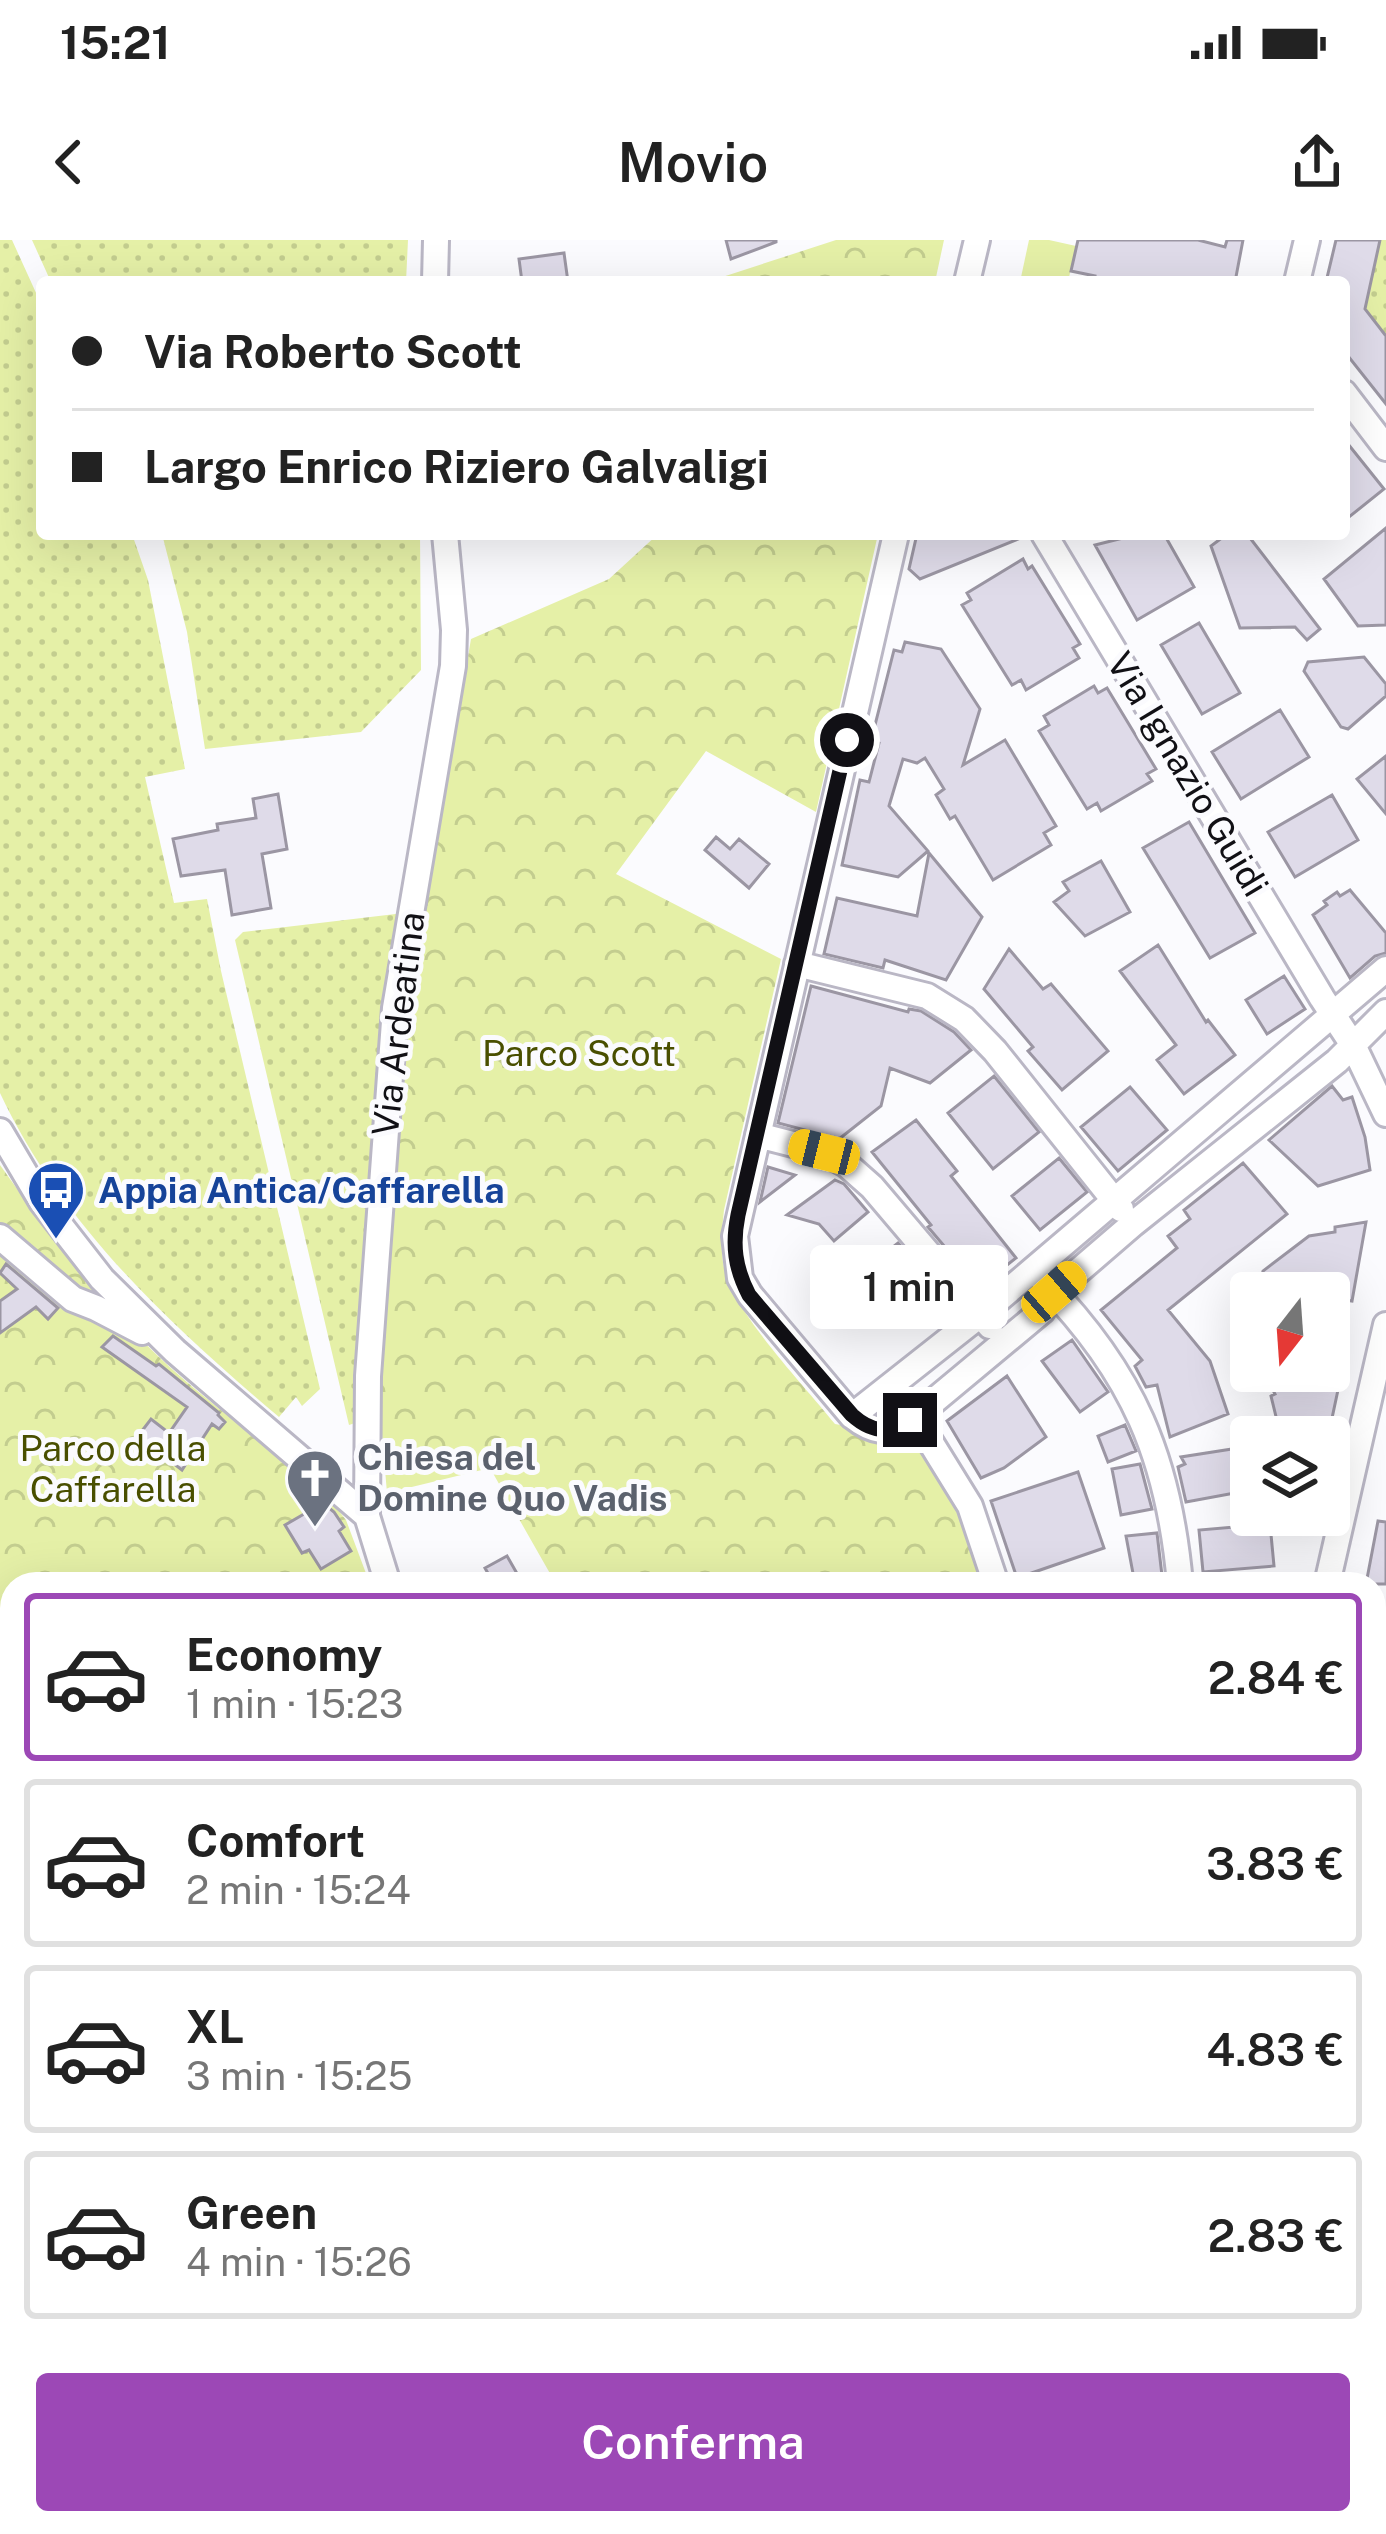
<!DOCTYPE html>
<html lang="it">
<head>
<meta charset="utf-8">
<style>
  :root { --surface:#fff; --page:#f6f6f6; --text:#222; --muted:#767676; --line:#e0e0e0; --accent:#9c48b6 }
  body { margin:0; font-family:"Public Sans",sans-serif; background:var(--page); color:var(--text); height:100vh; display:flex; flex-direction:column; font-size:45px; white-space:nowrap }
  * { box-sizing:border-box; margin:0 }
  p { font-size:39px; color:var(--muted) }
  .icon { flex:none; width:66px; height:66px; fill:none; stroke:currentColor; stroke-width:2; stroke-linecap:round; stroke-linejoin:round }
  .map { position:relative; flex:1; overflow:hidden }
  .drawer { position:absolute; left:0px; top:1332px; width:1386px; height:963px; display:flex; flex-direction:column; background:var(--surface); border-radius:36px 36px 0 0; box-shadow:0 12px 48px #0002 }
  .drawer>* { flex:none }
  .top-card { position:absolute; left:36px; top:36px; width:1314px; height:264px; border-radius:12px; box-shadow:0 12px 48px #0002; display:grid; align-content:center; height:264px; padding:0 36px; background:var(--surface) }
  .needle { width:78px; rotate:197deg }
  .buttons { position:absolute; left:1230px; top:1032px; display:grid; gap:24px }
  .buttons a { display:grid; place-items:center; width:120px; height:120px; border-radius:12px; background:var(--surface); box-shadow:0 12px 48px #0002; font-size:60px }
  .end { position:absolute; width:54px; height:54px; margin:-27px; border:15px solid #111015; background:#fff; box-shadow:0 0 0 6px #fff }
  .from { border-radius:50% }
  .bubble { position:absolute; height:84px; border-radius:12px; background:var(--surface); box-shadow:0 12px 48px #0002; font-size:39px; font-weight:600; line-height:84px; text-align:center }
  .car { position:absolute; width:36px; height:72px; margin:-36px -18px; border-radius:15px; box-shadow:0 0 9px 3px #0007; background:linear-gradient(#f5c518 24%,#345 0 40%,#f5c518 0 76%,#345 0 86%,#f5c518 0) }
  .top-card b { display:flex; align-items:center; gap:42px; height:114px; font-size:45px }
  .top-card b+b { border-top:3px solid var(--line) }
  .top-card i { width:30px; height:30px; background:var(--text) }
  ul { padding:21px 0 0; list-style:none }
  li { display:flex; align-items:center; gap:36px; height:168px; margin:0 24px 18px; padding:0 12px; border:6px solid var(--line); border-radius:12px }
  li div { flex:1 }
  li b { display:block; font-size:45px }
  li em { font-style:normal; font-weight:600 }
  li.active { border-color:var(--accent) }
  li>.icon { width:108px; height:108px; stroke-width:1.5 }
  .action { display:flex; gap:24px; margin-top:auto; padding:24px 36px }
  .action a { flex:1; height:138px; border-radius:12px; background:var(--accent); color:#fff; font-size:48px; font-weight:600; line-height:138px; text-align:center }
  .status { display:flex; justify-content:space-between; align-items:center; height:84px; padding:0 60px; background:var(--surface); direction:ltr }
  .status svg { height:33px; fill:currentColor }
  header { display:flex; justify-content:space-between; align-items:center; height:156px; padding:0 36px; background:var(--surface); font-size:54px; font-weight:600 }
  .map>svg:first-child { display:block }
  .grass { fill:url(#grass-dots) }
  .forest { fill:url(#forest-firs) }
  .park { fill:url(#park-crowns) }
  .garden { fill:#e5f0a7 }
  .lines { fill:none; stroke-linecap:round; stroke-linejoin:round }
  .stream { stroke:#c9ddfd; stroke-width:6 }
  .building { fill:#dfdbe9; stroke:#9b96a3; stroke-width:3 }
  .minor-casing { stroke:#bab7c5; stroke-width:30 }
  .minor { stroke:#fff; stroke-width:24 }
  .route { stroke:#111015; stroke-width:15 }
  .labels { text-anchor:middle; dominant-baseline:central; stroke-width:10; stroke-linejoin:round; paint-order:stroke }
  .street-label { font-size:36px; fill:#111015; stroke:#fbfbfe }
  .park-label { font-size:36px; fill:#494f00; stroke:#fbfbfe }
  .transit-label { font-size:36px; font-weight:bold; fill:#164399; stroke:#fbfbfe; text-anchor:start }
  .worship-label { font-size:36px; font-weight:bold; fill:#5b616d; stroke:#fbfbfe; text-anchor:start }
</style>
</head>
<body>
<div class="status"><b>15:21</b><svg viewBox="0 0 49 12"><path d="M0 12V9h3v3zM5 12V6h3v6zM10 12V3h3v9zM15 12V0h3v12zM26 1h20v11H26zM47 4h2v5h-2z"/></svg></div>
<header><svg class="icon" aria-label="back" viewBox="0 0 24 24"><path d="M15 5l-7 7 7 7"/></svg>Movio<svg class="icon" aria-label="share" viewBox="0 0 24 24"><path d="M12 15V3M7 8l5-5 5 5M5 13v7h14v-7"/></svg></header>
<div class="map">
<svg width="1386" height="2294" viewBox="0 0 1386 2294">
  <defs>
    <pattern id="grass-dots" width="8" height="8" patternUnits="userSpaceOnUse" patternTransform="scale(3)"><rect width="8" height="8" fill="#e5f0a7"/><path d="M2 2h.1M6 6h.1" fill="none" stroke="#c3cd8f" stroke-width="1.8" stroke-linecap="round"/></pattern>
    <pattern id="forest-firs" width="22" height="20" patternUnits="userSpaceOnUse" patternTransform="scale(3)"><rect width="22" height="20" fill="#c7d371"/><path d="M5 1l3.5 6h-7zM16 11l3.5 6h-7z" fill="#aab461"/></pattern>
    <pattern id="park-crowns" width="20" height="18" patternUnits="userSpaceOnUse" patternTransform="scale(3)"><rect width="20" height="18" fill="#e5f0a7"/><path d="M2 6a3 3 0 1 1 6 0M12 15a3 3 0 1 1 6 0" fill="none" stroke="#c3cd8f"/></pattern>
  </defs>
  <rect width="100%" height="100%" fill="#fbfbfe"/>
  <path class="grass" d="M0,0H12L42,66V294H132L148,340L185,529L145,537L174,663L207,659L221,731L320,1149L302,1166L296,1157L279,1177C169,1084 62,985 0,853Z
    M32,0H408L406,42H51Z
    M1380,0H1386V96L1365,69Z
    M162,294H420L421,430L361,492L205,509L187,392Z
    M404,673C380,843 362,1011 358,1182L349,1185L235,700L243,692Z"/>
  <path class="forest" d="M1374,1983L1386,1989V2118L1381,2122L1374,2121Z
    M1386,2168V2294H1235V2283H1374V2170Z"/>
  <path class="park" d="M836,0H944L935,42H707Z
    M658,294H878L816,572L706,511L616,634L781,719L724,970C722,989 720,1008 724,1028C733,1072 805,1146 835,1184L924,1200L945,1231L990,1344H556L490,1228L387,1253L377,1135L406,772L471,399L609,339Z
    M0,925C48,993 98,1059 158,1116C212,1167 273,1208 328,1257L346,1280L370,1344H12V2283H374L373,2294H0Z"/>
  <path class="garden" d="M1029,0H1049L1076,6L1068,42H1020Z"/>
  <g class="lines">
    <path class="stream" d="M0,1906L12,1910"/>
  </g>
  <path class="building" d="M726,0H776V2L731,19Z
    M1078,0H1198L1225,7L1227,0H1243L1235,42H1094L1095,36L1071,31Z
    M1336,0H1380L1365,69L1386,96V164L1344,111V42H1326Z
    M564,13L568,42H522L519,19Z
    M1344,199L1384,249L1344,281Z
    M1386,288V385L1358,386L1324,339Z
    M917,294H1028V295L920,339L909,329Z
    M1139,294H1164L1194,347L1137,380L1095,305Z
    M1227,294H1247L1320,389L1307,400L1295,387L1240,388L1211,306Z
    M1023,319L1028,329L1032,326L1080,404L1073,408L1079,418L1026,450L1021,440L1012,445L962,365L971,360L967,353Z
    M1199,383L1240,453L1202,474L1161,405Z
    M905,402L941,409L980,469L963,525L1005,500L1056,586L1044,593L1051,605L993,640L955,576L950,579L936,555L944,549L925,518L917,523L903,519L889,566L928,611L898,637L842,625L860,540L869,542L879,503L871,501L894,410L902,412Z
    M1364,417L1386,444V456L1348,489L1341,487L1304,431L1308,422Z
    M1094,446L1098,453L1107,448L1156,529L1147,534L1152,541L1101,571L1097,563L1087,569L1039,491L1049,485L1044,476Z
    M1280,470L1309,517L1241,559L1212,512Z
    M1386,516V574L1357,539Z
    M278,554L287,609L262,614L271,668L232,675L225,630L181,636L173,599L218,590L217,584L256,578L253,559Z
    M1332,555L1358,600L1295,637L1268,592Z
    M1189,582L1255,693L1210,718L1143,608Z
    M716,597L730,609L739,599L769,624L749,648L705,610Z
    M929,613L982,677L946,740L885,720L883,728L824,714L837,658L917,676Z
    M1101,621L1130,672L1085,696L1054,662L1069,651L1063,642Z
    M1350,650L1386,693V713L1375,716L1350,738L1313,675L1327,665L1324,661L1337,652L1340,656Z
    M1158,705L1206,782L1208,780L1235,815L1184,854L1157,820L1176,805L1120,731Z
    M1009,709L1043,749L1051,744L1108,811L1062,850L1028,811L1033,807L984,749Z
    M1284,736L1305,769L1267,794L1246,760Z
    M811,746L908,772L909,769L921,771L954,792L971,810L930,843L890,828L881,866L839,899L778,883Z
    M994,836L1039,892L993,929L948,873Z
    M1332,846L1343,860L1352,857L1365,897L1370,930L1318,946L1269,900Z
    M1130,847L1167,890L1118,931L1081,887Z
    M916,880L957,931L951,936L1016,1018L979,1047L928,987L931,985L872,912Z
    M1059,918L1087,952L1040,990L1012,956Z
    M1243,923L1287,974L1168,1070L1210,1121L1228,1174L1170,1197L1157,1145L1146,1147L1135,1126L1142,1120L1101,1070L1177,1008L1168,996L1190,979L1184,970Z
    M768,927L795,935L760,962Z
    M835,940L844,944L868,972L834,1001L819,984L787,975Z
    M1366,982L1352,1061L1329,1058V1053H1258L1263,1031L1309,996L1335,992V987Z
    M898,1003L947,1060L914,1086L867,1027Z
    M6,1024L58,1068L48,1079L36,1067L0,1093V1061L17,1049L0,1033Z
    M113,1096L156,1126L159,1124L219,1173L218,1175L225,1182L219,1189L212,1184L182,1230L138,1196L151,1179L169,1193L187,1167L102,1107Z
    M1072,1100L1108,1152L1080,1172L1042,1121Z
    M1263,1131H1342L1328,1197H1281L1271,1156L1275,1154Z
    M1007,1136L1046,1197L1004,1228L981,1238L947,1181Z
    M1125,1185L1136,1211L1108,1222L1098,1196Z
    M1251,1206V1250L1186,1262L1178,1227L1185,1224L1181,1217Z
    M1140,1224L1152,1269L1121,1275L1112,1229Z
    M1078,1232L1104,1308L1017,1338L991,1261Z
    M323,1263L334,1272L344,1287L339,1291L351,1311L321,1329L309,1310L302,1313L285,1285Z
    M1378,1281L1386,1282V1344H1366Z
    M1270,1284L1274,1326L1203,1332L1199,1290Z
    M1157,1293L1163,1344H1135L1126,1296Z
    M507,1316L523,1344H494L485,1328Z"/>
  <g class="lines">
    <defs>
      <path id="minor" d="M435,42L436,0
        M967,42L977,0
        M1297,42L1307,0
        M1344,153L1386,208
        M1044,294L1322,758L1353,805L1386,874
        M797,724L927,756L964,779L995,811L1121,969
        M1386,729L980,1075L852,1176C872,1192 889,1196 911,1180L1042,1071L1054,1052L1133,984L1337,821L1386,772
        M0,891L42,962L102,1039L175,1111L367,1276L388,1344
        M758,895L824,912L846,924L872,947L990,1086
        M0,997L73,1059L96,1068L142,1092
        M1044,1042C1133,1133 1169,1218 1180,1344
        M852,1176L750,1055L740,1038L735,996L896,294
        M915,1177L970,1266L996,1344
        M367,1276L368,1136L395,768L453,426L454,390L445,294
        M1327,1344L1386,1085
        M1374,1388L1386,1389
        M393,2294L394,2283"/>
    </defs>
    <use href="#minor" class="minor-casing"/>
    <use href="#minor" class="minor"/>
  </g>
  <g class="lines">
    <path class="route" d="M847,500L738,975C732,1005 735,1028 749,1055L852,1175C871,1192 889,1195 910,1180"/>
  </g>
  <defs>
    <symbol id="bus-pin" viewBox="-11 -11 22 30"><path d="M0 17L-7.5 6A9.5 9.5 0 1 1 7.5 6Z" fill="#1a4fb4" stroke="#fbfbfe"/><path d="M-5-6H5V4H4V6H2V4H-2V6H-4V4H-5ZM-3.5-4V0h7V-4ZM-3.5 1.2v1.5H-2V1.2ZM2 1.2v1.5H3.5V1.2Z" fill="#fff"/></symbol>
    <symbol id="church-pin" viewBox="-11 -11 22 30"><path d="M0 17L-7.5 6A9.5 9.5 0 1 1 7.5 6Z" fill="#6b7280" stroke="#fbfbfe"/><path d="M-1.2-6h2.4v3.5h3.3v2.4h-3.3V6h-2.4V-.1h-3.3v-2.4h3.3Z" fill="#fff"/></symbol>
  </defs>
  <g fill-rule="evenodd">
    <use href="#bus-pin" x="23" y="917" width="66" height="90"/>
    <use href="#church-pin" x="282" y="1205" width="66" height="90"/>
  </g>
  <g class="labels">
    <g class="street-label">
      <text transform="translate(1188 534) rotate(59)">Via Ignazio Guidi</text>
      <text transform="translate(398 784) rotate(-83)">Via Ardeatina</text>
    </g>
    <g class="park-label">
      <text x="579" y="813">Parco Scott</text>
      <text x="113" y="1208">Parco della<tspan x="113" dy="41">Caffarella</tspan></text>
    </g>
    <g class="transit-label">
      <text x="98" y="950">Appia Antica/Caffarella</text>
    </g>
    <g class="worship-label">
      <text x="357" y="1217">Chiesa del<tspan x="357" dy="41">Domine Quo Vadis</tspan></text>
    </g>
  </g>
</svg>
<div class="buttons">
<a><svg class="needle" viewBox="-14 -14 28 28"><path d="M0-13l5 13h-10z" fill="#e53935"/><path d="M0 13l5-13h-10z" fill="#767676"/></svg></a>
<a><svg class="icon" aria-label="layers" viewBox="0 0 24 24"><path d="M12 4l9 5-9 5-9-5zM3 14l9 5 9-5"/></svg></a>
</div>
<i class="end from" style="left:847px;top:500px"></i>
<i class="end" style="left:910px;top:1180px"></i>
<div class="bubble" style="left:810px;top:1005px;width:198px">1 min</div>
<i class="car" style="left:824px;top:912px;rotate:284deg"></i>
<i class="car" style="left:1054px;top:1052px;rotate:49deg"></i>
<div class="top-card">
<b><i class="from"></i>Via Roberto Scott</b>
<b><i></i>Largo Enrico Riziero Galvaligi</b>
</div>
<section class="drawer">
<ul>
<li class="active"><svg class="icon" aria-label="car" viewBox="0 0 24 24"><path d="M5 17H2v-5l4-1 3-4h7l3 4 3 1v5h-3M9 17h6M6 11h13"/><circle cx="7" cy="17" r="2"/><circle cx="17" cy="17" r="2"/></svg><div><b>Economy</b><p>1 min · 15:23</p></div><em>2.84 €</em></li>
<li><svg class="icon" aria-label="car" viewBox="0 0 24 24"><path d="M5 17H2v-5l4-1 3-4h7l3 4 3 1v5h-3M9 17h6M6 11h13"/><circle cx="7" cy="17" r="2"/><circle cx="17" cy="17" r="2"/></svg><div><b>Comfort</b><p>2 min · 15:24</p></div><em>3.83 €</em></li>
<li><svg class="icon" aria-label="car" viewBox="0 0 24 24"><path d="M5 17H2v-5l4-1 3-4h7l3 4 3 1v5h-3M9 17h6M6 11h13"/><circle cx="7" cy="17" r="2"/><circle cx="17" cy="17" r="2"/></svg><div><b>XL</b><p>3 min · 15:25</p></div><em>4.83 €</em></li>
<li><svg class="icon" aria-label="car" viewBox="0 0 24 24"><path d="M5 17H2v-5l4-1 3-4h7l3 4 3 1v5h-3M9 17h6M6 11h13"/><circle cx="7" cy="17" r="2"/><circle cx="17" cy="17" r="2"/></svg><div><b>Green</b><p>4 min · 15:26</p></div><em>2.83 €</em></li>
</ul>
<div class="action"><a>Conferma</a></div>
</section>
</div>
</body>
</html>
